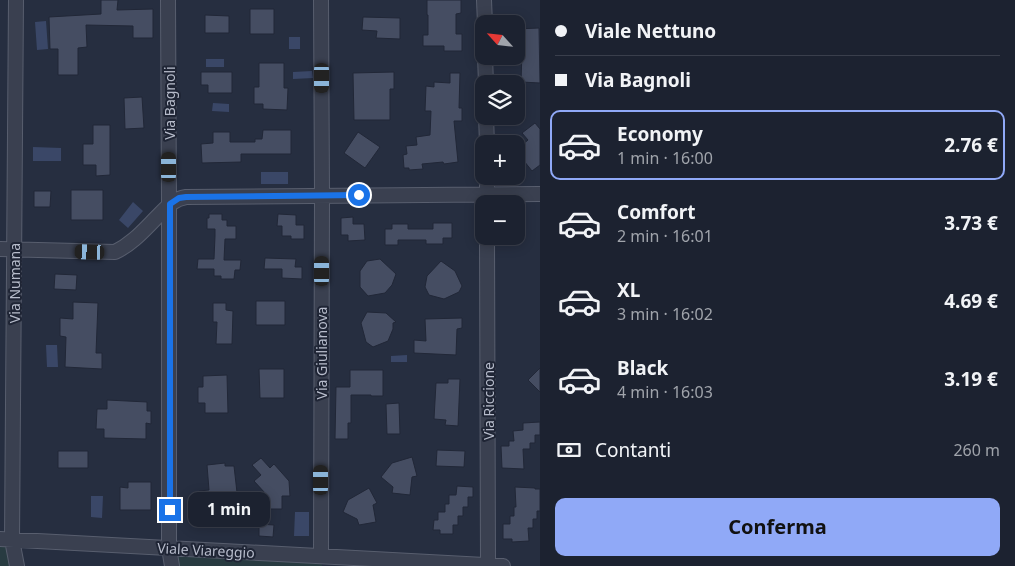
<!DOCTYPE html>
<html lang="it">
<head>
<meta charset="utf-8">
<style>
  :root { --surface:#1c2230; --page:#292f3c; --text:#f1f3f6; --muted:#a0a4ab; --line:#3a3f4c; --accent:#90a9f7 }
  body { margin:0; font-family:"Noto Sans",sans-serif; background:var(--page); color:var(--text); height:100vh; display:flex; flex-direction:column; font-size:19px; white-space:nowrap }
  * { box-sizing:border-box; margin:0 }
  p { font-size:16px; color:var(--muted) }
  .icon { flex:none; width:28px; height:28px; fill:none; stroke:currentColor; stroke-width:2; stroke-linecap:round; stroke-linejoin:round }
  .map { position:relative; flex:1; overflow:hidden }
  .panel { display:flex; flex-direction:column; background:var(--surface); width:475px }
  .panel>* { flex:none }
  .hud { display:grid; align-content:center; height:110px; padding:0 15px; background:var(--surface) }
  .needle { width:32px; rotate:297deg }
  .tools { position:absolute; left:475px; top:15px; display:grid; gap:10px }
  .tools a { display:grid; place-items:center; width:50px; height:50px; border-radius:10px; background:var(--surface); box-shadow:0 2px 12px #0003,0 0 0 1px var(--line); font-size:25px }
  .end { position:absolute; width:22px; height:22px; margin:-11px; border:6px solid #1a73e8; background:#fff; box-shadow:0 0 0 2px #fff }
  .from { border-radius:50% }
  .bubble { position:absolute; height:35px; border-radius:10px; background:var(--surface); box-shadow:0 2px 12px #0003,0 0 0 1px var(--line); font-size:16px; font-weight:700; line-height:35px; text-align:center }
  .car { position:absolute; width:15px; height:30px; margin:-15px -8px; border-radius:6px; box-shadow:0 0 4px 1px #0007; background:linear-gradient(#222 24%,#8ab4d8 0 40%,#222 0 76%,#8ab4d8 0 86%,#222 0) }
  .hud b { display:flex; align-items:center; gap:18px; height:48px; font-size:19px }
  .hud b+b { border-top:1px solid var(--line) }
  .hud i { width:12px; height:12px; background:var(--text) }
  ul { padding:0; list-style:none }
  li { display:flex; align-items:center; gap:15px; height:70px; margin:0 10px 8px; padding:0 5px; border:2px solid transparent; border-radius:10px }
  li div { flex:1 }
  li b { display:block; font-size:19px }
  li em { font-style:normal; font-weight:700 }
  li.current { border-color:var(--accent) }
  li>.icon { width:45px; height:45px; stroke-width:1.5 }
  .pay { display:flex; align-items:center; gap:12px; height:55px; padding:0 15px; font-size:19px }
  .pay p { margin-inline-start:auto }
  .primary-button { display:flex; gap:10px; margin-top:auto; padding:10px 15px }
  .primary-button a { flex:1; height:58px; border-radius:10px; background:var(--accent); color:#111; font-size:20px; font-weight:700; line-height:58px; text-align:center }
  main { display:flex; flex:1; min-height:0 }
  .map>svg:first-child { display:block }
  .green { fill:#283b41 }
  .water { fill:#3a4767 }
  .building { fill:#454d62; stroke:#212737 }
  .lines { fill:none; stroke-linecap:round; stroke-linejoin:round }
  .minor-casing { stroke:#585e6e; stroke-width:16 }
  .minor { stroke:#3a4050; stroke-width:14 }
  .route { stroke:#1a73e8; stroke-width:6 }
  .labels { text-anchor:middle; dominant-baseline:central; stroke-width:4; stroke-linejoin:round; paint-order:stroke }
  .street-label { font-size:14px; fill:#b7bccb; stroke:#1f2535 }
</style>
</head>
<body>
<main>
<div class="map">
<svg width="540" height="566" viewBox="0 0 540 566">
  <rect width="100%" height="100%" fill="#262e40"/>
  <path class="green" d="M0,539L12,540L18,566H0Z
    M169,548L321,556L322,566H173Z"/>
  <path class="water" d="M46,21L48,49L37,50L35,22Z
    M289,37H300V49H289Z
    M206,59H224V67H206Z
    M312,71L313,78L293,79V72Z
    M213,103L229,104V112L212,111Z
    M33,147L61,148V161H33Z
    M261,172H288V184H261Z
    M133,202L143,211L128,228L119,220Z
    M46,345H57L58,367H47Z
    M407,355V362H391V356Z
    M91,496H103L102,518L91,517Z
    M295,512H309V536H294Z"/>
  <path class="building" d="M101,0H118L117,10L153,9V38H133V26L86,25L87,47L78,48V75H58V49H50L49,17L101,14Z
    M427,0H461V13L456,14V34H462V51H444V46H423V35H428V15H427Z
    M250,9H274V34H250Z
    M205,15L229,16V33H205Z
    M363,17L400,18V39L376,38L377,31L362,30Z
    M539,28L540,83L521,82L522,51H516V29Z
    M259,63H284V88H288L287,110L263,109V104H254V87H259Z
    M201,72H232V93H208V85H201Z
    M394,72V89H390V120H354L353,73Z
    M450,73H460L459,108H462V121H454L458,162L444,164L443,162L422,164L423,169L409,170V168H404L403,155L407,154L406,146L417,145L416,137L430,135L431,111H425L426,86L434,87V82L450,83Z
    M142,97L144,128L125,129L124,98Z
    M535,123L540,129V165L532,171L516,151V150L528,140L522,133Z
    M93,125H110V175L96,176V165H83V144H93Z
    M263,130H291V154H241V162L202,163L201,144L213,143V132H230V142H255V139H262Z
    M358,132L380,147L365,168L344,153Z
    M71,190H103V220H71Z
    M34,191H51L50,207H34Z
    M209,214H222V220H227V226H236V239H225L224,260H241L240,270H235L234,279H221V276H214V269H197L198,259H214L215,236V229H207V218H209Z
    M278,214L296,215V225H304V239H291V236H282V226H277Z
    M353,217V224H364L365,240L348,241V235H341V218Z
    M433,223H452V238H443V244H426V240H398V245H385V229H392V224H408V229H433Z
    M265,258L296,259L295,267H302V279L282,278V269H264Z
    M380,259L396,274L392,285L385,293L368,296L360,287V271L367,261Z
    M441,261L455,271L462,286L459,292L444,299L429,295L425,287L427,276Z
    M55,274L77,275L76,290L54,289Z
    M256,301H285V325H256Z
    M73,302L98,303L96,353H102V369L65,367L66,337L60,336V318L73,319Z
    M213,303H226V310L233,311L232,344H216L217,322H213Z
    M367,312L386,313L396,322L393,323V329L388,341L373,347L366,342L361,323Z
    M462,318V328L457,329L456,355L414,353V340L426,341L425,319Z
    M540,368V392L528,380Z
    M259,369H284V398H260Z
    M350,370H383V396H371V395H351V423H348V439H335L336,387H350Z
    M227,375L228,413H205V403H198V387H203V376Z
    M448,379H460L458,426L445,425L446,420L434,419L436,383H448Z
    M107,400L147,402V411H151V424L146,423V439L104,438V429H96L97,409H107Z
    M399,403L400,434H387L386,404Z
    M540,422V435H535V443H530V449H523L524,469L502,468L501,446H509V441H514L513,431L523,430V423Z
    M437,450L465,451L464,467L436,466Z
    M58,451H88V468H58Z
    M412,457L417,476L412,477L410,495L392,493L393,487L381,477L392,463Z
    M261,458L270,468L274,464L289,481L290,496H282V509H268L258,498L265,493L254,481L261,475L252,465Z
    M225,463V466H234L239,510L202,514L199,491L209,490L207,465Z
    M128,482H151V510H120V487L128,488Z
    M457,486L473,487V497H468V507H463V516H458V525H453V534H440V530H433L434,520H438V512H445V504H449V495H456Z
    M515,487L535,488V489H540V511H537V519H533V528H528L529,541L512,542V539H503V524H510V516H514V507H516Z
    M369,488L377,503L373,505L376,522L359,525L357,519L343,512L348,500Z
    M259,524L274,525L273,537L259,536Z"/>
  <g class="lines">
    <defs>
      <path id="minor" d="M16,0L12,540L17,566
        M168,0L169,205V548L172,566
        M484,0L485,24
        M485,56L486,84
        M486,116L487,144
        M487,176V203
        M487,236L488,565
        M0,249L115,252C132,244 144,230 157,217C166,208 173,199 186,197L540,194
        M0,539L503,566
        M321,556L322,195L321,0"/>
    </defs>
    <use href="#minor" class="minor-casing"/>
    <use href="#minor" class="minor"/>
  </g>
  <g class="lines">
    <path class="route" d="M170,510V204L179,198L186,197L359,195"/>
  </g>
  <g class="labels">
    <g class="street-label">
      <text transform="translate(169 103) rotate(-90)">Via Bagnoli</text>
      <text transform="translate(14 283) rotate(-90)">Via Numana</text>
      <text transform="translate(321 353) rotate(-90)">Via Giulianova</text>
      <text transform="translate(488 401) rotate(-90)">Via Riccione</text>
      <text transform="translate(206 550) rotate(3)">Viale Viareggio</text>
    </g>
  </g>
</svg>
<div class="tools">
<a><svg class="needle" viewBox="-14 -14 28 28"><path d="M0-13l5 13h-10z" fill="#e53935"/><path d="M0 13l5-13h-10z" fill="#a0a4ab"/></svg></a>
<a><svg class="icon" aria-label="layers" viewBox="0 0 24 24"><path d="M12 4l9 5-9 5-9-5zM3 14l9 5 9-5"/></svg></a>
<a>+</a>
<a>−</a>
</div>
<i class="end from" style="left:359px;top:195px"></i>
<i class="end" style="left:170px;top:510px"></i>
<div class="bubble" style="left:188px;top:492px;width:82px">1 min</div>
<i class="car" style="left:322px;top:78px;rotate:180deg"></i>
<i class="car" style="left:169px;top:167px;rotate:0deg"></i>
<i class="car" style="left:90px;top:252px;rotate:272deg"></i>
<i class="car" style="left:322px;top:271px;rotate:0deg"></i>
<i class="car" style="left:321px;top:480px;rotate:0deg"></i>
</div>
<section class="panel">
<div class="hud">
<b><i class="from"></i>Viale Nettuno</b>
<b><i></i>Via Bagnoli</b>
</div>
<ul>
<li class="current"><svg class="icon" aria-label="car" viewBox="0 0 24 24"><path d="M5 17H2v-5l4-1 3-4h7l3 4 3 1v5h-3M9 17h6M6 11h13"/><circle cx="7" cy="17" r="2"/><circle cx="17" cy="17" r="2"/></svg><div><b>Economy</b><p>1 min · 16:00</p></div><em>2.76 €</em></li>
<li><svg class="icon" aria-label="car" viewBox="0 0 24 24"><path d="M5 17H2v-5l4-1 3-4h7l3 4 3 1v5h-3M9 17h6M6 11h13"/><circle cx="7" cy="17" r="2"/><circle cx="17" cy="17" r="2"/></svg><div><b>Comfort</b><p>2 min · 16:01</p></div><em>3.73 €</em></li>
<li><svg class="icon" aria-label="car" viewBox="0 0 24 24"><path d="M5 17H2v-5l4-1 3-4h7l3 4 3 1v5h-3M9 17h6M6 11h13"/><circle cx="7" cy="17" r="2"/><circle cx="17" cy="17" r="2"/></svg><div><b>XL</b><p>3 min · 16:02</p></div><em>4.69 €</em></li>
<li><svg class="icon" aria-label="car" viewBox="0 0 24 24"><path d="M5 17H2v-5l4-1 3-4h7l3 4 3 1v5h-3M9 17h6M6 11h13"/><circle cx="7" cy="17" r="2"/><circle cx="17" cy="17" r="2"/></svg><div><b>Black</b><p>4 min · 16:03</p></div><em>3.19 €</em></li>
</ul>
<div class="pay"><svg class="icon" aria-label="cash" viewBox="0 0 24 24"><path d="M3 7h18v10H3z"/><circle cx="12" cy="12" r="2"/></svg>Contanti<p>260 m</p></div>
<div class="primary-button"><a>Conferma</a></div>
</section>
</main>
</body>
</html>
